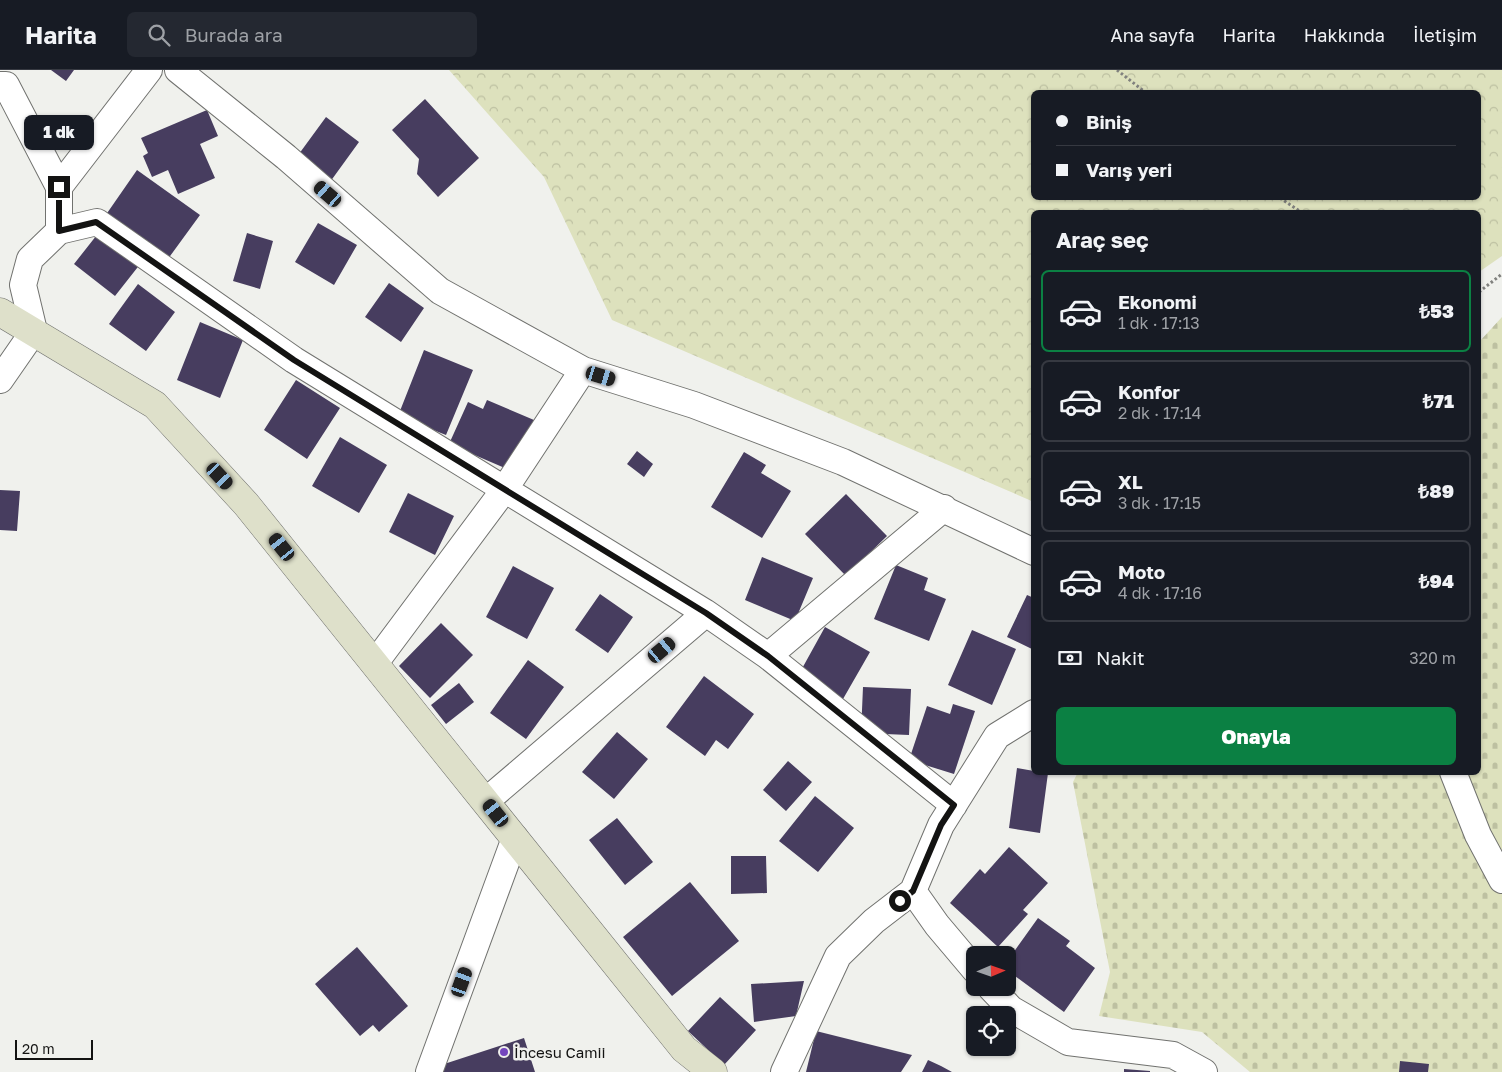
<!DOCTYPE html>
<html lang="tr">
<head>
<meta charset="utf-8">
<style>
  :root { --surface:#171b24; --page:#242831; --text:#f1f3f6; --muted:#9ea1a6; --line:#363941; --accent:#0b8043 }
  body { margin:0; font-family:"Golos Text",sans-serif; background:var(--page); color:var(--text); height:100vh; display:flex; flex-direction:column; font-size:19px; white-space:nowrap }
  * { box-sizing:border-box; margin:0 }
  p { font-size:16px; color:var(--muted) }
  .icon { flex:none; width:28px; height:28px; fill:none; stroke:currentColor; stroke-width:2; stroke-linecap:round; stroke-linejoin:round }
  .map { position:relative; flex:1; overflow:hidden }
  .side { position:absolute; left:1031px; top:140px; width:450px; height:565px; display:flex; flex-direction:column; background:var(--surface); border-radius:8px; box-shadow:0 1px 4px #0004 }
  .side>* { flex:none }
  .banner { position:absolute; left:1031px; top:20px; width:450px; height:110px; border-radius:8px; box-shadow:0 1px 4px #0004; display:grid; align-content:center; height:110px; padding:0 25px; background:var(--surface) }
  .needle { width:32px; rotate:88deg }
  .tools { position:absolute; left:966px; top:876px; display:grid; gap:10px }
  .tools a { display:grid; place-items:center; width:50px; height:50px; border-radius:8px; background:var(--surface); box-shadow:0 1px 4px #0004; font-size:25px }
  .scale { position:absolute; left:15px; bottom:12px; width:78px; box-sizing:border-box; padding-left:5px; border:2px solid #131312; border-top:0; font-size:14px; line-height:18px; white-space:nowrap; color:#131312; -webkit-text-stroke:4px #f0f1ed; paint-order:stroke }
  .end { position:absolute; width:22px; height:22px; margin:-11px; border:6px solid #131312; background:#fff; box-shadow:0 0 0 2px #fff }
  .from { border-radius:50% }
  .bubble { position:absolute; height:35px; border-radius:8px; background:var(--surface); box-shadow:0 1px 4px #0004; font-size:16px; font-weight:800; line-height:35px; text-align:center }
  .car { position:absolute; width:15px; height:30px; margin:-15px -8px; border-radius:6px; box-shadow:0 0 4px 1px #0007; background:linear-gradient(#222 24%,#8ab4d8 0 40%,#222 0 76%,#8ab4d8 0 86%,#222 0) }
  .banner b { display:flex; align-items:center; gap:18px; height:48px; font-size:19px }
  .banner b+b { border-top:1px solid var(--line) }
  .banner i { width:12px; height:12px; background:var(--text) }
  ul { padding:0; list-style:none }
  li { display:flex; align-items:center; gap:15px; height:82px; margin:0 10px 8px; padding:0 15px; border:2px solid var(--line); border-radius:8px }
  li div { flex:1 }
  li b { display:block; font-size:19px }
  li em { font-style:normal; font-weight:800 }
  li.selected { border-color:var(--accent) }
  li>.icon { width:45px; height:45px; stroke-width:1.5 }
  h2 { padding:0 25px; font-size:22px; line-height:60px }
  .pay { display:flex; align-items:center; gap:12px; height:55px; padding:0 25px; font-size:19px }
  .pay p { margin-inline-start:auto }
  .button { display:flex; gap:10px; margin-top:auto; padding:10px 25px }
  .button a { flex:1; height:58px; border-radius:8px; background:var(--accent); color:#fff; font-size:20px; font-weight:800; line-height:58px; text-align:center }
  header { display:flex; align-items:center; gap:30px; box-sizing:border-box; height:70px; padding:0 25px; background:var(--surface); border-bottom:1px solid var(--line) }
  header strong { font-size:24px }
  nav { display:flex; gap:28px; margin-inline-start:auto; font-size:18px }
  .search { width:350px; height:45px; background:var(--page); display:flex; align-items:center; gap:12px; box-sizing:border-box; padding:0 18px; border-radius:8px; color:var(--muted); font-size:19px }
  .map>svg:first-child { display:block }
  .forest { fill:url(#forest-crowns); fill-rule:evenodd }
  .cemetery { fill:url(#cemetery-stones) }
  .building { fill:#473d5f }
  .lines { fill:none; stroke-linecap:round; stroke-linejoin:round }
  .street-casing { stroke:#71726f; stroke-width:28 }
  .secondary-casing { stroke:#71726f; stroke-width:29 }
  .path { stroke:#80817e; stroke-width:3; stroke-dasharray:2.5 2.5; stroke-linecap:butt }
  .street { stroke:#fff; stroke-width:26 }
  .secondary { stroke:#dee0ca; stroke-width:28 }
  .route { stroke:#131312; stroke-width:6 }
  .poi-dot { fill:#7446be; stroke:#f0f1ed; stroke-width:2 }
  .labels { text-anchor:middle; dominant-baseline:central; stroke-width:5; stroke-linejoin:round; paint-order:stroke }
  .poi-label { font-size:15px; fill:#131312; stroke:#f0f1ed; text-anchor:start }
</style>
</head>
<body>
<header>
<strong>Harita</strong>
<div class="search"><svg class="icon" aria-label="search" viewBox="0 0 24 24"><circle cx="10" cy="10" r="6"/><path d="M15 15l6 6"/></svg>Burada ara</div>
<nav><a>Ana sayfa</a><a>Harita</a><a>Hakkında</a><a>İletişim</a></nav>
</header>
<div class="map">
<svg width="1502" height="1002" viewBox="0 0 1502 1002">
  <defs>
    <pattern id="forest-crowns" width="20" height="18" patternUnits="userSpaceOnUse" patternTransform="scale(1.25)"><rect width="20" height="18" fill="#dde1bd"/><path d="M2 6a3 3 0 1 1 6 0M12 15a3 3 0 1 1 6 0" fill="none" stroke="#bdc0a1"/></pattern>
    <pattern id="cemetery-stones" width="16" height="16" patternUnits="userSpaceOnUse" patternTransform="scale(1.25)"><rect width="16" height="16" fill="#dde1bd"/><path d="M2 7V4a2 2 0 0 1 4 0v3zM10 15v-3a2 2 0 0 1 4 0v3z" fill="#bdc0a1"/></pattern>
  </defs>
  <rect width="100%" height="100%" fill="#f0f1ed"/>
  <path class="forest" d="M449,0H1502V186L1479,202V142H1034V432L612,250L544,107ZM1034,22H1479V128H1034Z"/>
  <path class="cemetery" d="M1502,247V1002H1250L1202,962L1099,946L1110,902L1073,712L1078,702H1479V272Z"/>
  <path class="building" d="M51,0H74L66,11Z
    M425,29L479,88L438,127L417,104L419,89L392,60Z
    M207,40L218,66L200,74L215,108L178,124L168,100L152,107L143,86L148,83L141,68Z
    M326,47L359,72L330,112L296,88Z
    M137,100L200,145L165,193L103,149Z
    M318,153L357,175L334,215L295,192Z
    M100,161L141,193L115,226L74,194Z
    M247,163L273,171L260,219L233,211Z
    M389,213L424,238L401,272L365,247Z
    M138,214L175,242L146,281L109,254Z
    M200,252L243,270L220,328L177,310Z
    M424,280L473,300L446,365L398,346Z
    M296,310L340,338L307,389L264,360Z
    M487,330L534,350L512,401L449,374L468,332L483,339Z
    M340,367L387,395L359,443L312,416Z
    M637,381L653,394L644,407L627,394Z
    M744,382L766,395L761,403L791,421L762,468L711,437Z
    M0,420L20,421L17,461L0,460Z
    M408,423L454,446L435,485L389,462Z
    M846,424L887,466L846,506L805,464Z
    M762,487L813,508L795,551L745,530Z
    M896,495L928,508L924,520L946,529L929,571L874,549Z
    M513,496L554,518L527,569L486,547Z
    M600,524L633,547L608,583L575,560Z
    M1027,525L1034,528V580L1007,567Z
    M441,553L473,585L430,628L399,596Z
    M825,557L870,582L843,629L799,604Z
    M972,560L1016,579L992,635L948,615Z
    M528,590L564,617L526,669L490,643Z
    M704,606L754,644L728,679L716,670L705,686L666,657Z
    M459,613L474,632L446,654L431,635Z
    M863,617L911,619L909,665L861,663Z
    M953,634L975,641L954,704L909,690L927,636L950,644Z
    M617,662L648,689L614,729L582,702Z
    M788,691L812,712L786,741L763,720Z
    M1017,698L1034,701V702L1048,703L1040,763L1009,758Z
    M815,726L854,758L818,802L779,771Z
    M617,748L653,792L625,815L589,770Z
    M1009,777L1048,813L1023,840L1028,844L998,877L950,833L980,799L985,804Z
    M731,786H766L767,823L731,824Z
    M690,812L739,871L672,926L623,867Z
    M1038,848L1070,871L1066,876L1095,898L1064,942L1008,901V890Z
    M357,877L408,936L379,962L373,955L360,966L315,914Z
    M804,911L796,946L754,952L751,914Z
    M720,927L756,960L724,995L688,961Z
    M816,961L912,985L901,1002H806Z
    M524,968L535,1002H437L435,997Z
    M928,990L941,996L952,1002H922Z
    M1400,991L1429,994L1428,1002H1399Z
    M1124,999L1150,1001V1002H1124Z"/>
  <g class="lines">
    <defs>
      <path id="street" d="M178,0L286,87L440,221L583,300L694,335L843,392L1034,482
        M0,15H6L59,117V161
        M59,117L149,0
        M0,310L34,261L23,215L30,189L59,161L97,152L294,290L706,543L768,586L954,735
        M768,586L944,438
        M375,593L504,420L583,300
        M1453,702L1478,765L1502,810
        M486,731L706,543
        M913,821L937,855L975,900
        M991,918L1011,939L1068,972L1173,985L1204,1002
        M429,1002L515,768
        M784,1002L838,886L874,851L913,821L941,755L997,666L1034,643"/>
      <path id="secondary" d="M0,242L155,335L246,434L684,979L713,1002"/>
    </defs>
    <use href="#street" class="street-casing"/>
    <use href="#secondary" class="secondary-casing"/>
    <path class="path" d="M1117,0L1145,22
      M1280,128L1301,142
      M1479,222L1502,204"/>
    <use href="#street" class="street"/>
    <use href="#secondary" class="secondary"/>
  </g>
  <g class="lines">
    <path class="route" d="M59,117V161L96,152L294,290L706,543L768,586L954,735L941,755L913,821L900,831"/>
  </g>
  <circle class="poi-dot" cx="504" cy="982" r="5"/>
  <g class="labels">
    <g class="poi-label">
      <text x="514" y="982">İncesu Camii</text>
    </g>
  </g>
</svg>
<div class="tools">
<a><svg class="needle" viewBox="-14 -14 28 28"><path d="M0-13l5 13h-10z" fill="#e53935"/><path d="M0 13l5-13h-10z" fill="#9ea1a6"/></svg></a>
<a><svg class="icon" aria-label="locate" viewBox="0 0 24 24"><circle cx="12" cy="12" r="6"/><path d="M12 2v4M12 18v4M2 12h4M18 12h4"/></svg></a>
</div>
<div class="scale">20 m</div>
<i class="end from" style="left:900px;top:831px"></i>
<i class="end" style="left:59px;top:117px"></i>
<div class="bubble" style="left:24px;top:45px;width:70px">1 dk</div>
<i class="car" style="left:328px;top:124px;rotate:311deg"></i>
<i class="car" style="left:601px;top:306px;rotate:107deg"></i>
<i class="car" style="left:220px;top:406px;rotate:137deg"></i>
<i class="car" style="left:282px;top:477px;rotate:321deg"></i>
<i class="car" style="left:662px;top:580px;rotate:50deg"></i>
<i class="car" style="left:496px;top:743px;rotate:321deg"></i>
<i class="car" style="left:462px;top:912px;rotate:20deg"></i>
<div class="banner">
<b><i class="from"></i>Biniş</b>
<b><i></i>Varış yeri</b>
</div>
<section class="side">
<h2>Araç seç</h2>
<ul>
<li class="selected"><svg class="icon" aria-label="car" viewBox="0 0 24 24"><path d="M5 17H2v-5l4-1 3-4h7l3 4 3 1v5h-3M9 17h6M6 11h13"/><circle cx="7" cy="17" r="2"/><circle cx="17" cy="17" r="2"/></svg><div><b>Ekonomi</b><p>1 dk · 17:13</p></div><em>₺53</em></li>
<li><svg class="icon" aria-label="car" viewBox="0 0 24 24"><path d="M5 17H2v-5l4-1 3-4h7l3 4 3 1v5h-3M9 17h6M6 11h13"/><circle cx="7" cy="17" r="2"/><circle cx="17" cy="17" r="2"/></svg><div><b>Konfor</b><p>2 dk · 17:14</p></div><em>₺71</em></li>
<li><svg class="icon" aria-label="car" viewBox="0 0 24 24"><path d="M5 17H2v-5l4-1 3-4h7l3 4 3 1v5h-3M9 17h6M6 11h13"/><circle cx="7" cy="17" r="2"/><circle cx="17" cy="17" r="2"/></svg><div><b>XL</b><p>3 dk · 17:15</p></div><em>₺89</em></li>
<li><svg class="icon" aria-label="car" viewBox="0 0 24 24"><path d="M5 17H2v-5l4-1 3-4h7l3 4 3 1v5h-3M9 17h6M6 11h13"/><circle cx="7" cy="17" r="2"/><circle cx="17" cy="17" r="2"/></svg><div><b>Moto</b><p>4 dk · 17:16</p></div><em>₺94</em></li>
</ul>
<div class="pay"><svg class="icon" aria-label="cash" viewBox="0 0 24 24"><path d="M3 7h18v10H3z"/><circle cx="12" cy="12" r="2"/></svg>Nakit<p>320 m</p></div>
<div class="button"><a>Onayla</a></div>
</section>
</div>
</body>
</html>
